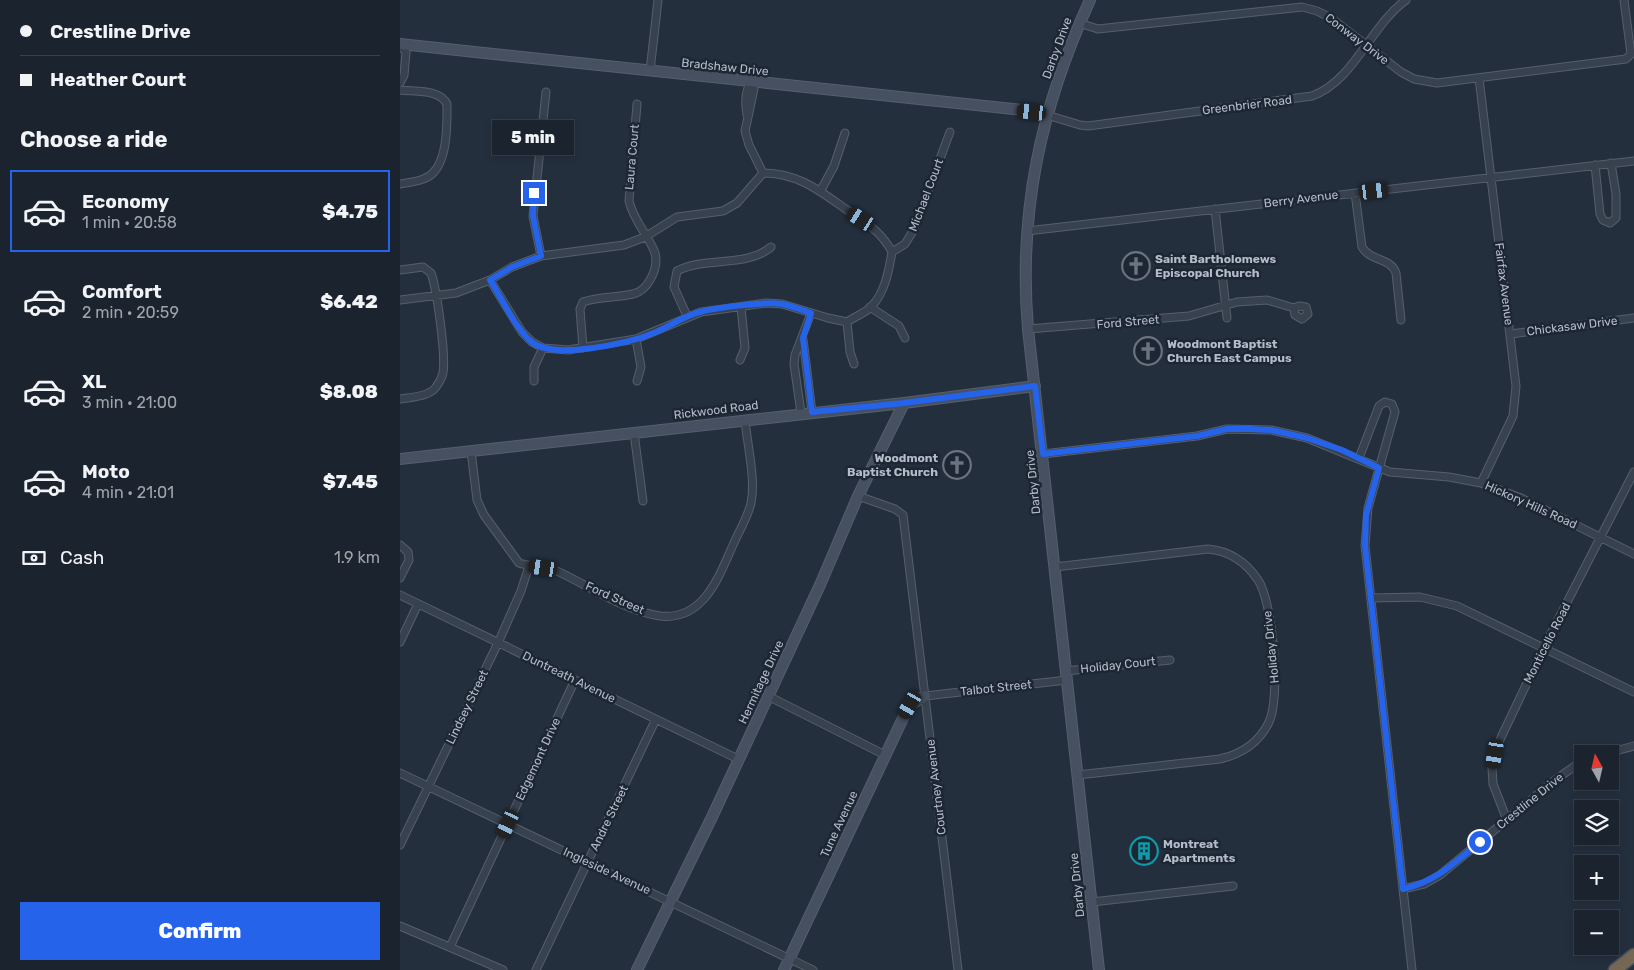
<!DOCTYPE html>
<html lang="en">
<head>
<meta charset="utf-8">
<style>
  :root { --surface:#1b232e; --page:#242b36; --text:#f1f3f6; --muted:#a0a4aa; --line:#39404a; --accent:#2563eb }
  body { margin:0; font-family:Rubik,sans-serif; background:var(--page); color:var(--text); height:100vh; display:flex; flex-direction:column; font-size:19px; white-space:nowrap }
  * { box-sizing:border-box; margin:0 }
  p { font-size:16px; color:var(--muted) }
  .icon { flex:none; width:28px; height:28px; fill:none; stroke:currentColor; stroke-width:2; stroke-linecap:round; stroke-linejoin:round }
  .map { position:relative; flex:1; overflow:hidden }
  .details { display:flex; flex-direction:column; background:var(--surface); width:400px }
  .details>* { flex:none }
  .banner { display:grid; align-content:center; height:110px; padding:0 20px; background:var(--surface) }
  .needle { width:32px; rotate:352deg }
  .buttons { position:absolute; left:1174px; top:745px; display:grid; gap:10px }
  .buttons a { display:grid; place-items:center; width:45px; height:45px; border-radius:0px; background:var(--surface); box-shadow:0 2px 8px #0003,0 0 0 1px var(--line); font-size:25px }
  .end { position:absolute; width:22px; height:22px; margin:-11px; border:6px solid #2563eb; background:#fff; box-shadow:0 0 0 2px #fff }
  .from { border-radius:50% }
  .bubble { position:absolute; height:35px; border-radius:0px; background:var(--surface); box-shadow:0 2px 8px #0003,0 0 0 1px var(--line); font-size:16px; font-weight:800; line-height:35px; text-align:center }
  .car { position:absolute; width:15px; height:30px; margin:-15px -8px; border-radius:6px; box-shadow:0 0 4px 1px #0007; background:linear-gradient(#222 24%,#8ab4d8 0 40%,#222 0 76%,#8ab4d8 0 86%,#222 0) }
  .banner b { display:flex; align-items:center; gap:18px; height:48px; font-size:19px }
  .banner b+b { border-top:1px solid var(--line) }
  .banner i { width:12px; height:12px; background:var(--text) }
  ul { padding:0; list-style:none }
  li { display:flex; align-items:center; gap:15px; height:82px; margin:0 10px 8px; padding:0 10px; border:2px solid transparent; border-radius:0px }
  li div { flex:1 }
  li b { display:block; font-size:19px }
  li em { font-style:normal; font-weight:800 }
  li.on { border-color:var(--accent) }
  li>.icon { width:45px; height:45px; stroke-width:1.5 }
  h2 { padding:0 20px; font-size:22px; line-height:60px }
  .pay { display:flex; align-items:center; gap:12px; height:55px; padding:0 20px; font-size:19px }
  .pay p { margin-inline-start:auto }
  .button { display:flex; gap:10px; margin-top:auto; padding:10px 20px }
  .button a { flex:1; height:58px; border-radius:0px; background:var(--accent); color:#fff; font-size:20px; font-weight:800; line-height:58px; text-align:center }
  main { display:flex; flex:1; min-height:0 }
  .map>svg:first-child { display:block }
  .lines { fill:none; stroke-linecap:round; stroke-linejoin:round }
  .street-casing { stroke:#565f6c; stroke-width:9 }
  .secondary-casing { stroke:#565f6c; stroke-width:12 }
  .highway-casing { stroke:#434c59; stroke-width:15 }
  .street { stroke:#38414e; stroke-width:7 }
  .secondary { stroke:#465061; stroke-width:10 }
  .highway { stroke:#746855; stroke-width:12 }
  .route { stroke:#2563eb; stroke-width:6 }
  .labels { text-anchor:middle; dominant-baseline:central; stroke-width:5; stroke-linejoin:round; paint-order:stroke }
  .street-label { font-size:12px; fill:#b4bcc9; stroke:#1d2633 }
  .poi-label { font-size:12px; font-weight:bold; fill:#b4bcc9; stroke:#1d2633; text-anchor:start }
</style>
</head>
<body>
<main>
<section class="details">
<div class="banner">
<b><i class="from"></i>Crestline Drive</b>
<b><i></i>Heather Court</b>
</div>
<h2>Choose a ride</h2>
<ul>
<li class="on"><svg class="icon" aria-label="car" viewBox="0 0 24 24"><path d="M5 17H2v-5l4-1 3-4h7l3 4 3 1v5h-3M9 17h6M6 11h13"/><circle cx="7" cy="17" r="2"/><circle cx="17" cy="17" r="2"/></svg><div><b>Economy</b><p>1 min · 20:58</p></div><em>$4.75</em></li>
<li><svg class="icon" aria-label="car" viewBox="0 0 24 24"><path d="M5 17H2v-5l4-1 3-4h7l3 4 3 1v5h-3M9 17h6M6 11h13"/><circle cx="7" cy="17" r="2"/><circle cx="17" cy="17" r="2"/></svg><div><b>Comfort</b><p>2 min · 20:59</p></div><em>$6.42</em></li>
<li><svg class="icon" aria-label="car" viewBox="0 0 24 24"><path d="M5 17H2v-5l4-1 3-4h7l3 4 3 1v5h-3M9 17h6M6 11h13"/><circle cx="7" cy="17" r="2"/><circle cx="17" cy="17" r="2"/></svg><div><b>XL</b><p>3 min · 21:00</p></div><em>$8.08</em></li>
<li><svg class="icon" aria-label="car" viewBox="0 0 24 24"><path d="M5 17H2v-5l4-1 3-4h7l3 4 3 1v5h-3M9 17h6M6 11h13"/><circle cx="7" cy="17" r="2"/><circle cx="17" cy="17" r="2"/></svg><div><b>Moto</b><p>4 min · 21:01</p></div><em>$7.45</em></li>
</ul>
<div class="pay"><svg class="icon" aria-label="cash" viewBox="0 0 24 24"><path d="M3 7h18v10H3z"/><circle cx="12" cy="12" r="2"/></svg>Cash<p>1.9 km</p></div>
<div class="button"><a>Confirm</a></div>
</section>
<div class="map">
<svg width="1234" height="970" viewBox="0 0 1234 970">
  <rect width="100%" height="100%" fill="#242f3e"/>
  <g class="lines">
    <defs>
      <path id="street" d="M679,23L698,29L902,7L917,11L931,18L1001,72L1014,79L1037,83L1226,59L1231,54L1224,0
        M250,71L258,0
        M1079,78L1116,386L1113,416L1081,483
        M351,82L354,89L345,131L349,145L363,173
        M0,83L4,75L6,52L0,45
        M0,90C15,92 40,89 47,104C47,123 48,158 33,173C25,181 11,182 0,184
        M347,115C345,104 344,92 351,82
        M647,115L680,125L688,126L912,96C954,81 971,25 1006,0
        M1195,165L1200,214L1203,220L1210,223L1216,218V194L1211,163
        M421,190L434,166L445,133
        M955,193L962,247C971,262 990,257 996,273L1001,320
        M815,209L827,318
        M627,231L1234,161
        M492,252L505,244L513,231L550,132
        M141,256L133,216L146,92
        M0,270L23,267L31,273C37,290 46,355 43,373C42,377 39,383 36,387C29,397 11,397 0,399
        M0,300L56,293L90,280L112,267L141,256L224,245L245,237L277,217L323,211L337,203L363,173C398,173 420,191 447,210C466,223 481,231 492,252C489,270 485,293 471,307C465,313 454,317 447,322L428,318L382,304L366,303L301,312L236,339L168,350L143,348L132,342L122,332L90,280
        M899,306L906,307L908,314L902,319L895,315L894,308Z
        M470,307L499,326L505,338
        M287,316L274,287L277,271C306,256 346,268 371,247
        M447,322L450,352L454,364
        M628,329L789,316L837,302L867,300L894,308
        M1111,334L1234,318
        M236,339L241,367L237,381
        M403,339L412,412
        M183,348L180,309L183,302C199,296 216,298 233,294C248,291 259,268 255,253C249,236 234,222 229,201L237,104
        M340,360L345,348L341,307
        M134,381V367L143,348
        M401,413L394,364L395,355L411,313
        M234,433L243,501
        M71,451L77,500L84,515L119,563C131,567 148,566 159,572C191,587 225,611 260,616C304,621 319,576 333,545C339,531 348,517 351,503C356,480 347,443 345,420
        M643,454L797,436L827,429L871,430L907,438L990,472L1049,477L1081,483L1121,498L1234,554
        M959,458L979,406L985,402L992,404L995,412L993,419L968,508L965,546L1012,970
        M458,496L495,509L503,515L558,970
        M0,545L8,552L9,560L0,578
        M655,567L808,549C830,551 846,562 858,580C873,602 881,698 869,722C859,743 842,754 820,759L678,775
        M0,595L338,759
        M971,598L1020,597L1057,606L1234,692
        M0,642L18,604
        M666,671L770,660
        M368,696L485,755
        M525,696L667,680
        M1204,754L1234,746
        M0,773L413,970
        M1107,820L1093,784L1092,768L1097,746L1144,647L1234,472
        M0,845L98,643L121,591L129,566
        M1003,889L1024,884L1040,875L1155,780L1182,761
        M692,902L833,886
        M0,926L103,970
        M50,947L175,680
        M136,970L256,719"/>
      <path id="secondary" d="M690,0C641,107 618,211 628,329L699,970
        M0,44L632,111L647,115
        M0,459L504,403L635,386
        M237,970L312,817L420,585L458,496L504,403
        M384,970L504,716L510,705L525,696"/>
      <path id="highway" d="M1215,970L1234,955"/>
    </defs>
    <use href="#street" class="street-casing"/>
    <use href="#secondary" class="secondary-casing"/>
    <use href="#highway" class="highway-casing"/>
    <use href="#street" class="street"/>
    <use href="#secondary" class="secondary"/>
    <use href="#highway" class="highway"/>
  </g>
  <g class="lines">
    <path class="route" d="M134,193L133,216L141,256L112,267L90,280C102,298 116,330 133,343C155,359 227,344 251,334C268,328 282,316 300,312C315,308 368,301 382,304C392,306 402,310 411,313L403,338L412,412L504,403L635,386L643,454L797,436L827,429H849L871,430L907,438L942,450L979,468L966,515L965,546L1003,889C1037,881 1054,863 1080,842"/>
  </g>
  <defs>
    <symbol id="church-ring" viewBox="-11 -11 22 22"><circle r="9.5" fill="#1d2633" stroke="#6b7280" stroke-width="1.5"/><path d="M-1.2-6h2.4v3.5h3.3v2.4h-3.3V6h-2.4V-.1h-3.3v-2.4h3.3Z" fill="#6b7280"/></symbol>
    <symbol id="building-ring" viewBox="-11 -11 22 22"><circle r="9.5" fill="#1d2633" stroke="#0f9aa8" stroke-width="1.5"/><path d="M-4-6H4V6H1V3H-1V6H-4ZM-2.5-4.3h1.7v1.8h-1.7ZM.8-4.3h1.7v1.8H.8ZM-2.5-1h1.7V.8h-1.7ZM.8-1h1.7V.8H.8Z" fill="#0f9aa8"/></symbol>
  </defs>
  <g fill-rule="evenodd">
    <use href="#church-ring" x="720" y="250" width="32" height="32"/>
    <use href="#church-ring" x="732" y="335" width="32" height="32"/>
    <use href="#church-ring" x="541" y="449" width="32" height="32"/>
    <use href="#building-ring" x="728" y="835" width="32" height="32"/>
  </g>
  <g class="labels">
    <g class="street-label">
      <text transform="translate(957 39) rotate(37)">Conway Drive</text>
      <text transform="translate(657 48) rotate(-70)">Darby Drive</text>
      <text transform="translate(325 67) rotate(6)">Bradshaw Drive</text>
      <text transform="translate(847 105) rotate(-7)">Greenbrier Road</text>
      <text transform="translate(232 157) rotate(-85)">Laura Court</text>
      <text transform="translate(526 195) rotate(-69)">Michael Court</text>
      <text transform="translate(901 199) rotate(-7)">Berry Avenue</text>
      <text transform="translate(1104 284) rotate(83)">Fairfax Avenue</text>
      <text transform="translate(728 322) rotate(-5)">Ford Street</text>
      <text transform="translate(1172 326) rotate(-7)">Chickasaw Drive</text>
      <text transform="translate(316 410) rotate(-7)">Rickwood Road</text>
      <text transform="translate(633 482) rotate(-96)">Darby Drive</text>
      <text transform="translate(1131 505) rotate(24)">Hickory Hills Road</text>
      <text transform="translate(215 598) rotate(24)">Ford Street</text>
      <text transform="translate(1147 643) rotate(-63)">Monticello Road</text>
      <text transform="translate(871 647) rotate(-96)">Holiday Drive</text>
      <text transform="translate(718 665) rotate(-6)">Holiday Court</text>
      <text transform="translate(169 677) rotate(26)">Duntreath Avenue</text>
      <text transform="translate(361 682) rotate(-65)">Hermitage Drive</text>
      <text transform="translate(596 688) rotate(-6)">Talbot Street</text>
      <text transform="translate(67 707) rotate(-64)">Lindsey Street</text>
      <text transform="translate(138 759) rotate(-65)">Edgemont Drive</text>
      <text transform="translate(536 787) rotate(-97)">Courtney Avenue</text>
      <text transform="translate(1130 801) rotate(-39)">Crestline Drive</text>
      <text transform="translate(209 818) rotate(-64)">Andre Street</text>
      <text transform="translate(439 824) rotate(-65)">Tune Avenue</text>
      <text transform="translate(207 871) rotate(25)">Ingleside Avenue</text>
      <text transform="translate(677 885) rotate(-96)">Darby Drive</text>
    </g>
    <g class="poi-label">
      <text x="755" y="259">Saint Bartholomews<tspan x="755" dy="14">Episcopal Church</tspan></text>
      <text x="767" y="344">Woodmont Baptist<tspan x="767" dy="14">Church East Campus</tspan></text>
      <text x="538" y="458" text-anchor="end">Woodmont<tspan x="538" dy="14">Baptist Church</tspan></text>
      <text x="763" y="844">Montreat<tspan x="763" dy="14">Apartments</tspan></text>
    </g>
  </g>
</svg>
<div class="buttons">
<a><svg class="needle" viewBox="-14 -14 28 28"><path d="M0-13l5 13h-10z" fill="#e53935"/><path d="M0 13l5-13h-10z" fill="#a0a4aa"/></svg></a>
<a><svg class="icon" aria-label="layers" viewBox="0 0 24 24"><path d="M12 4l9 5-9 5-9-5zM3 14l9 5 9-5"/></svg></a>
<a>+</a>
<a>−</a>
</div>
<i class="end from" style="left:1080px;top:842px"></i>
<i class="end" style="left:134px;top:193px"></i>
<div class="bubble" style="left:92px;top:120px;width:82px">5 min</div>
<i class="car" style="left:632px;top:112px;rotate:276deg"></i>
<i class="car" style="left:974px;top:191px;rotate:83deg"></i>
<i class="car" style="left:461px;top:219px;rotate:303deg"></i>
<i class="car" style="left:143px;top:568px;rotate:279deg"></i>
<i class="car" style="left:510px;top:705px;rotate:210deg"></i>
<i class="car" style="left:1095px;top:754px;rotate:190deg"></i>
<i class="car" style="left:108px;top:824px;rotate:205deg"></i>
</div>
</main>
</body>
</html>
